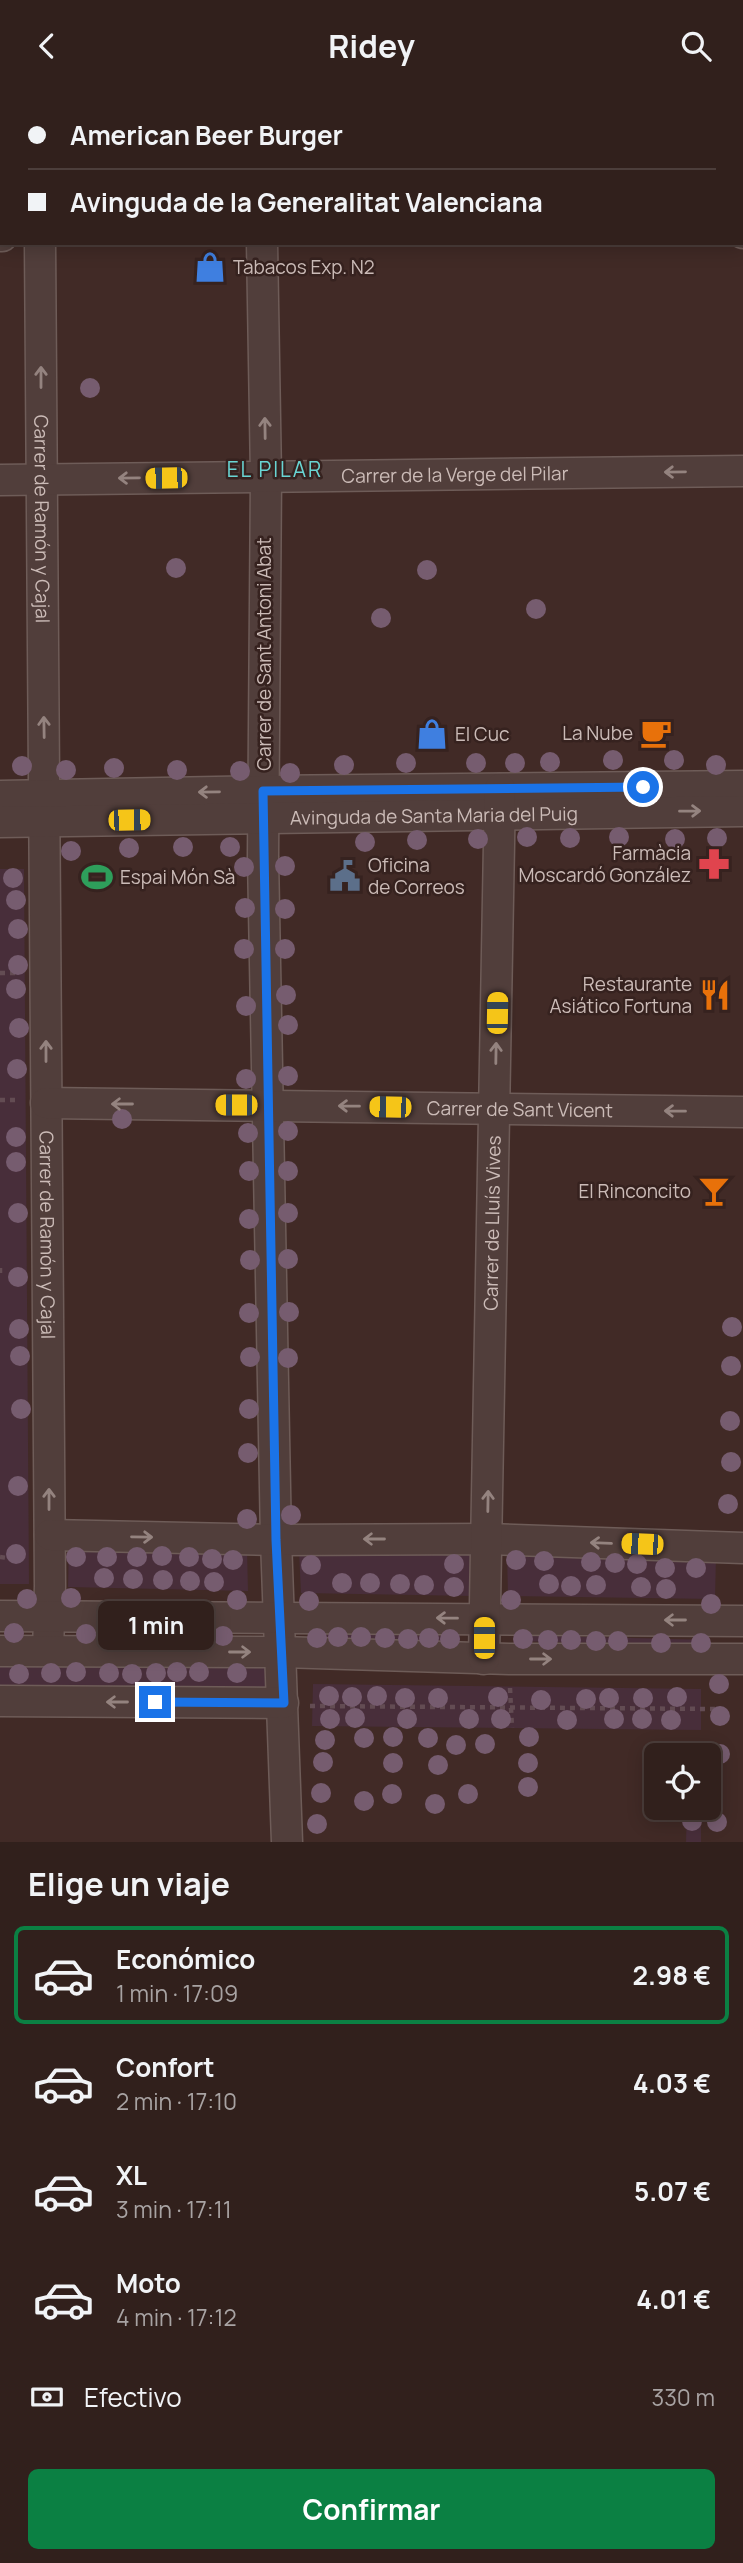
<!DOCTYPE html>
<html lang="es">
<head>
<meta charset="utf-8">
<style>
  :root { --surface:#31201c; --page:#3d2d29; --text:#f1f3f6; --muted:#a8a3a3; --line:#4c3e3b; --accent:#0b8043 }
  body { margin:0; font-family:Manrope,sans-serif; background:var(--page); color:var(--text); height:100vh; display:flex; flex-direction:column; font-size:26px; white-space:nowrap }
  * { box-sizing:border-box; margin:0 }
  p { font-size:23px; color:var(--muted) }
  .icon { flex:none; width:38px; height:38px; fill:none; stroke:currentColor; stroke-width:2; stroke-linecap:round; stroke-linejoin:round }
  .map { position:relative; height:1751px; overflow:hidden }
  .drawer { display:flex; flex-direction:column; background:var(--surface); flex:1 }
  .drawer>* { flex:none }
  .banner { position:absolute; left:0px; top:0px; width:744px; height:154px; box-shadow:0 4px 18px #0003,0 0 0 2px var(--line); display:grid; align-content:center; height:154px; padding:0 28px; background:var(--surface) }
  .controls { position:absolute; left:644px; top:1652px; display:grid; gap:14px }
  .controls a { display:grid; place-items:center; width:77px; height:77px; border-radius:10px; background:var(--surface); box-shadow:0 4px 18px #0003,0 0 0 2px var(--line); font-size:35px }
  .end { position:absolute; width:32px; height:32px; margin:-16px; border:9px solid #1a73e8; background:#fff; box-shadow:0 0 0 4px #fff }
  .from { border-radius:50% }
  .bubble { position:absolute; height:49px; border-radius:10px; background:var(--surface); box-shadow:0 4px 18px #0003,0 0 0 2px var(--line); font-size:23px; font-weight:700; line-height:49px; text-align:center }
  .car { position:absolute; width:21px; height:42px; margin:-21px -10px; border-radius:9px; box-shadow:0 0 5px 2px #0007; background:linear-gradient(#f5c518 24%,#345 0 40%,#f5c518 0 76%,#345 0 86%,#f5c518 0) }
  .banner b { display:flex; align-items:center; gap:24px; height:66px; font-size:26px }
  .banner b+b { border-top:2px solid var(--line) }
  .banner i { width:18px; height:18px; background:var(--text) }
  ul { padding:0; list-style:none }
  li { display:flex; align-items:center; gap:21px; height:98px; margin:0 14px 10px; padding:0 14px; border:4px solid transparent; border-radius:10px }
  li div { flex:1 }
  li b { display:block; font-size:26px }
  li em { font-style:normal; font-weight:700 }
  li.current { border-color:var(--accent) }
  li>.icon { width:63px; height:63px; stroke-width:1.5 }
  h2 { padding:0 28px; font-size:32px; line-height:84px }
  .pay { display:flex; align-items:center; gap:18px; height:77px; padding:0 28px; font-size:26px }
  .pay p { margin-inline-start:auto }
  .cta { display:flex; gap:14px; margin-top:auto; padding:14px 28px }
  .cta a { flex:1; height:80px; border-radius:10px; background:var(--accent); color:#fff; font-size:28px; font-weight:700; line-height:80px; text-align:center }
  header { display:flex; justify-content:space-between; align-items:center; height:91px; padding:0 28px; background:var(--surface); font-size:32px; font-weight:700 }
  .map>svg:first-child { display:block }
  .green { fill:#482e3a }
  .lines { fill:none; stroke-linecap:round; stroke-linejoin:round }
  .street-casing { stroke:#6e5c58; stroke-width:33 }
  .path { stroke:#634c53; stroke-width:4.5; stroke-dasharray:5 5; stroke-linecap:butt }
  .street { stroke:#513e3b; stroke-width:30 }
  .tree { fill:#765c6f }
  .oneway { stroke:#94837f }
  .route { stroke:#1a73e8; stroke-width:9 }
  .labels { text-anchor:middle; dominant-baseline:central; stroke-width:5; stroke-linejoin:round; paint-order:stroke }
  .poi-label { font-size:19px; fill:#cbbbb7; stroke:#36221f; text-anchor:start }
  .street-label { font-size:19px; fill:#cbbbb7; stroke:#36221f }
  .neighbourhood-label { font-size:21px; letter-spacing:2px; fill:#69d5d3; stroke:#36221f }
</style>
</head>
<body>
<header><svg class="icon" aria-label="back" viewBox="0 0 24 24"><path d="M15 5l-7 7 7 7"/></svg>Ridey<svg class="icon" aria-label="search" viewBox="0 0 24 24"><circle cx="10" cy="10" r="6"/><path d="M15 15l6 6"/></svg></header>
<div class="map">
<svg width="743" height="1751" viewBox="0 0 743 1751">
  <rect width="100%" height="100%" fill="#412a26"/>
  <path class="green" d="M0,778H24L29,1493H0Z
    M69,1455L247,1458L248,1500L68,1496Z
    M299,1460L474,1461L473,1505L301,1502Z
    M507,1462L716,1465L715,1508L508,1505Z
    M80,1539L231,1540V1547L81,1546Z
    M312,1543L460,1545V1550L312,1548Z
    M514,1544L709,1549V1555L514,1550Z
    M0,1576H267L273,1599L0,1604Z
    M313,1593L701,1598V1639L312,1635Z
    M687,1717H701V1751H686Z"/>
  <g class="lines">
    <defs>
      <g id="street">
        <path d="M65,0V2"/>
        <path d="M260,0V2"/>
        <path d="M742,141L743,142"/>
        <path d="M0,145H2"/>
        <path id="s1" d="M40,152L50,1495L48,1560"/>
        <path d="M262,152L266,386L263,766L276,1449L287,1751"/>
        <path id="s2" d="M0,389L743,380"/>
        <path d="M0,705L263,700L743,695"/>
        <path id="s3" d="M0,731L743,720"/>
        <path id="s4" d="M46,1012L743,1021"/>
        <path d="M50,1444L276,1449L487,1448L743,1457"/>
        <path d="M0,1525L743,1530"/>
        <path d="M0,1560L281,1561L509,1568H743"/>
        <path id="s5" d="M484,1568L500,698"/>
        <path d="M0,1610L283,1612"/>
      </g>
    </defs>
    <use href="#street" class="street-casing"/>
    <path class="path" d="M0,882H17
      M0,1009H17
      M0,1177V1186
      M0,1466L8,1467
      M510,1597L512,1637
      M310,1615L715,1618"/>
    <use href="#street" class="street"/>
  </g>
  <g class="tree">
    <circle cx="90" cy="297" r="10"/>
    <circle cx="176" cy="477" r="10"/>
    <circle cx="427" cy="479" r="10"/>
    <circle cx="536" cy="518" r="10"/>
    <circle cx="381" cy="527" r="10"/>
    <circle cx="613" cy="669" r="10"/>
    <circle cx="674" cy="669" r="10"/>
    <circle cx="550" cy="671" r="10"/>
    <circle cx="406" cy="672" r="10"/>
    <circle cx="476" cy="672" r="10"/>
    <circle cx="515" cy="672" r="10"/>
    <circle cx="344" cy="674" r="10"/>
    <circle cx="716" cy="674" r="10"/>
    <circle cx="22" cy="675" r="10"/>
    <circle cx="114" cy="677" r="10"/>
    <circle cx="66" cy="679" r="10"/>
    <circle cx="177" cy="679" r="10"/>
    <circle cx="240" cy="680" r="10"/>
    <circle cx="290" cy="682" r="10"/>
    <circle cx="527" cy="746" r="10"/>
    <circle cx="619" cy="746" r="10"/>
    <circle cx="570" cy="747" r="10"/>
    <circle cx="717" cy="747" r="10"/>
    <circle cx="478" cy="748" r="10"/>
    <circle cx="675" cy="748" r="10"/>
    <circle cx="417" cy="749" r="10"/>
    <circle cx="365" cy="751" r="10"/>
    <circle cx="183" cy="756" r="10"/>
    <circle cx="230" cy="756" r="10"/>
    <circle cx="129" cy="757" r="10"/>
    <circle cx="71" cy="760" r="10"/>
    <circle cx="285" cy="775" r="10"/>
    <circle cx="244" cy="776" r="10"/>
    <circle cx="13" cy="787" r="10"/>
    <circle cx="16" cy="809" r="10"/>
    <circle cx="245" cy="817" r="10"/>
    <circle cx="285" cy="818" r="10"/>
    <circle cx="18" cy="838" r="10"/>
    <circle cx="244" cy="858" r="10"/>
    <circle cx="285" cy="858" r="10"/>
    <circle cx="18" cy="874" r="10"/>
    <circle cx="16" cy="898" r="10"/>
    <circle cx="286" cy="904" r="10"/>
    <circle cx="246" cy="915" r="10"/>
    <circle cx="288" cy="934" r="10"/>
    <circle cx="19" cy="937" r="10"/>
    <circle cx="17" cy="978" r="10"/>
    <circle cx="288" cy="985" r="10"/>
    <circle cx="246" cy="988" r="10"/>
    <circle cx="122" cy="1028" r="10"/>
    <circle cx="288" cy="1040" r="10"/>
    <circle cx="248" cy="1042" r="10"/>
    <circle cx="16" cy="1046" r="10"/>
    <circle cx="16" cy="1071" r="10"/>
    <circle cx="249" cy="1080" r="10"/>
    <circle cx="288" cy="1080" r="10"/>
    <circle cx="18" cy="1122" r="10"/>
    <circle cx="288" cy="1122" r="10"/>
    <circle cx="249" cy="1128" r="10"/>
    <circle cx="288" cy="1168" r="10"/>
    <circle cx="250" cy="1169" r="10"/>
    <circle cx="18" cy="1186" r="10"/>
    <circle cx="289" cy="1221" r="10"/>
    <circle cx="249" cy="1222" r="10"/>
    <circle cx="732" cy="1236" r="10"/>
    <circle cx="19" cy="1238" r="10"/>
    <circle cx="20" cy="1265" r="10"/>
    <circle cx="250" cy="1266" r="10"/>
    <circle cx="288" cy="1267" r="10"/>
    <circle cx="731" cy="1275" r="10"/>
    <circle cx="21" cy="1318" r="10"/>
    <circle cx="249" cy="1318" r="10"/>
    <circle cx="730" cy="1330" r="10"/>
    <circle cx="248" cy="1362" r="10"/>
    <circle cx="731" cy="1371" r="10"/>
    <circle cx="18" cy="1395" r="10"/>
    <circle cx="728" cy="1413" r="10"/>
    <circle cx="291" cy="1424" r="10"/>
    <circle cx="247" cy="1428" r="10"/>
    <circle cx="16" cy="1463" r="10"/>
    <circle cx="162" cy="1465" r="10"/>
    <circle cx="76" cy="1466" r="10"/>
    <circle cx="107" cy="1466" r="10"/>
    <circle cx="137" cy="1466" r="10"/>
    <circle cx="189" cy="1466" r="10"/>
    <circle cx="212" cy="1468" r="10"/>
    <circle cx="233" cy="1469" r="10"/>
    <circle cx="516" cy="1469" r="10"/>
    <circle cx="544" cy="1470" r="10"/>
    <circle cx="591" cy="1471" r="10"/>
    <circle cx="615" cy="1472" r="10"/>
    <circle cx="454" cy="1473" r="10"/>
    <circle cx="637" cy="1473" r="10"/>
    <circle cx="311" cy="1474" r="10"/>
    <circle cx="665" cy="1477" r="10"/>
    <circle cx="696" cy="1477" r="10"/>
    <circle cx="104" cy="1487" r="10"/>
    <circle cx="133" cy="1488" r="10"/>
    <circle cx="163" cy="1489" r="10"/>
    <circle cx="190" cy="1490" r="10"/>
    <circle cx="214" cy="1491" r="10"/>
    <circle cx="342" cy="1492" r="10"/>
    <circle cx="370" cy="1492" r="10"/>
    <circle cx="400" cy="1493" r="10"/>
    <circle cx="549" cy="1493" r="10"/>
    <circle cx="424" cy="1494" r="10"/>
    <circle cx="596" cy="1494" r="10"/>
    <circle cx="571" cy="1495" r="10"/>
    <circle cx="454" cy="1496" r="10"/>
    <circle cx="641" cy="1496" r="10"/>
    <circle cx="666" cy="1498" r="10"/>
    <circle cx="71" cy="1507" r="10"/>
    <circle cx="27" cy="1508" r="10"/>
    <circle cx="237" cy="1509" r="10"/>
    <circle cx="511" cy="1509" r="10"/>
    <circle cx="309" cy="1510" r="10"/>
    <circle cx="711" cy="1513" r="10"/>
    <circle cx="14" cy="1542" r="10"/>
    <circle cx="86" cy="1543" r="10"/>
    <circle cx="163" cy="1543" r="10"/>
    <circle cx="113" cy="1544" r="10"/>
    <circle cx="137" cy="1544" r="10"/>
    <circle cx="184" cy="1544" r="10"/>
    <circle cx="223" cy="1545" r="10"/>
    <circle cx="338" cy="1546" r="10"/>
    <circle cx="361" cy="1546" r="10"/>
    <circle cx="317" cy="1547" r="10"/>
    <circle cx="385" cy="1547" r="10"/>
    <circle cx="429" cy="1547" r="10"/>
    <circle cx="408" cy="1548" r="10"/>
    <circle cx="450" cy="1548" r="10"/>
    <circle cx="523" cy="1548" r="10"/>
    <circle cx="548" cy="1549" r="10"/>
    <circle cx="571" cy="1549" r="10"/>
    <circle cx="596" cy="1550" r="10"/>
    <circle cx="618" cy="1550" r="10"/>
    <circle cx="661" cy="1552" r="10"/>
    <circle cx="701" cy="1552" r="10"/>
    <circle cx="76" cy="1581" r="10"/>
    <circle cx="177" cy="1581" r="10"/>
    <circle cx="199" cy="1581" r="10"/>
    <circle cx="51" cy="1582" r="10"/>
    <circle cx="109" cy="1582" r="10"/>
    <circle cx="156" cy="1582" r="10"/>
    <circle cx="237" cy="1582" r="10"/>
    <circle cx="19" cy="1583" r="10"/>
    <circle cx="132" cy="1583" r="10"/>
    <circle cx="719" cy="1593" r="10"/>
    <circle cx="329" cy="1605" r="10"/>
    <circle cx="377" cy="1605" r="10"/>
    <circle cx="352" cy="1606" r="10"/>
    <circle cx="498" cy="1606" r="10"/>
    <circle cx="677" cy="1606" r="10"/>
    <circle cx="405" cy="1607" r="10"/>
    <circle cx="438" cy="1607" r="10"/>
    <circle cx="609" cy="1607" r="10"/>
    <circle cx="643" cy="1607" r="10"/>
    <circle cx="586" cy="1608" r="10"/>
    <circle cx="541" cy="1609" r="10"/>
    <circle cx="720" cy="1625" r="10"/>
    <circle cx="355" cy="1627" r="10"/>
    <circle cx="330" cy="1628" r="10"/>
    <circle cx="407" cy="1628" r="10"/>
    <circle cx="469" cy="1628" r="10"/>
    <circle cx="501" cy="1628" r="10"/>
    <circle cx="614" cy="1628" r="10"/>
    <circle cx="642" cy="1628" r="10"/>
    <circle cx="567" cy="1629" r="10"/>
    <circle cx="671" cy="1629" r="10"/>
    <circle cx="393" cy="1646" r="10"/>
    <circle cx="529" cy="1646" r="10"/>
    <circle cx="364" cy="1647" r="10"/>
    <circle cx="428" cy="1647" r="10"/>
    <circle cx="325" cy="1649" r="10"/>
    <circle cx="485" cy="1653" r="10"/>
    <circle cx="456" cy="1654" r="10"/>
    <circle cx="720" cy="1663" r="10"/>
    <circle cx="323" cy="1671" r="10"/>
    <circle cx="393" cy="1672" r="10"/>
    <circle cx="528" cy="1672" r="10"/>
    <circle cx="438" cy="1674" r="10"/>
    <circle cx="528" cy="1696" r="10"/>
    <circle cx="321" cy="1702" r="10"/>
    <circle cx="392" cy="1703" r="10"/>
    <circle cx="468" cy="1703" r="10"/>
    <circle cx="364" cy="1710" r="10"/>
    <circle cx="435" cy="1713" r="10"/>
    <circle cx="692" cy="1730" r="10"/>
    <circle cx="717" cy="1731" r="10"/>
    <circle cx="317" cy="1733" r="10"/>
  </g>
  <defs><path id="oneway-shaft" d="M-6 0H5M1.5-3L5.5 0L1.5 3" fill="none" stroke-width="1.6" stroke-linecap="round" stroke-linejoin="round" transform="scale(1.75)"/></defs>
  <g class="oneway">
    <use href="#oneway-shaft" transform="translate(41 286) rotate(-90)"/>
    <use href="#oneway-shaft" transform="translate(265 337) rotate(-91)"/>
    <use href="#oneway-shaft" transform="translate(675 381) rotate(179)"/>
    <use href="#oneway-shaft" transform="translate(129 387) rotate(179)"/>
    <use href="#oneway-shaft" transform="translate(44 636) rotate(-91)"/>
    <use href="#oneway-shaft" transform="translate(209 701) rotate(179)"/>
    <use href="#oneway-shaft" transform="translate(690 720) rotate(-1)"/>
    <use href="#oneway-shaft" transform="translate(46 960) rotate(-90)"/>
    <use href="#oneway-shaft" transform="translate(496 962) rotate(-89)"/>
    <use href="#oneway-shaft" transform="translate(122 1013) rotate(-180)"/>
    <use href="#oneway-shaft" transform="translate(349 1015) rotate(-179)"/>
    <use href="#oneway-shaft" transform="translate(675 1020) rotate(-179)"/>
    <use href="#oneway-shaft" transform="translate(49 1408) rotate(-90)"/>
    <use href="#oneway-shaft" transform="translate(488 1410) rotate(-89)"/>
    <use href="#oneway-shaft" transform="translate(142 1446) rotate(1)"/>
    <use href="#oneway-shaft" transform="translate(374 1448) rotate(180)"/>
    <use href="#oneway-shaft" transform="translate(601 1452) rotate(-178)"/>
    <use href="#oneway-shaft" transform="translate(447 1527) rotate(-179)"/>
    <use href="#oneway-shaft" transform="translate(675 1529) rotate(-180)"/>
    <use href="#oneway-shaft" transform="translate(240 1561)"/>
    <use href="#oneway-shaft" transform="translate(541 1568)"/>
    <use href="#oneway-shaft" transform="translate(117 1611) rotate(-180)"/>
  </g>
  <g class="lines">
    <path class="route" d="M155,1611L284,1612L276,1449L263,700L643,696"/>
  </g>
  <defs>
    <symbol id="shop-bare" viewBox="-9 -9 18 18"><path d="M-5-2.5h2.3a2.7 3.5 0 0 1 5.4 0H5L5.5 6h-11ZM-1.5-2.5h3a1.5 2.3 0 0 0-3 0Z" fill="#3f7fe0" stroke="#36221f" stroke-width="2.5" paint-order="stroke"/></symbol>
    <symbol id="cafe-bare" viewBox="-9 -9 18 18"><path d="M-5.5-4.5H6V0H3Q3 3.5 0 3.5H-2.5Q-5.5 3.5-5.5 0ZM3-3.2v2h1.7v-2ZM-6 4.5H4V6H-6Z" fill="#e8710a" stroke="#36221f" stroke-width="2.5" paint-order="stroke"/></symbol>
    <symbol id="pharmacy-bare" viewBox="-9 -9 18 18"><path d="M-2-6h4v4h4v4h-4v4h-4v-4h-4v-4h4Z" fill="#e0444e" stroke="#36221f" stroke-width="2.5" paint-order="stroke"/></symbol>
    <symbol id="civic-bare" viewBox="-9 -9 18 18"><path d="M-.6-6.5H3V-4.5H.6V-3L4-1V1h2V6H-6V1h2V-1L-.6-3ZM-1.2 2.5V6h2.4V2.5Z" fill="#5c6f8a" stroke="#36221f" stroke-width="2.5" paint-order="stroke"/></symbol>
    <symbol id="stadium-bare" viewBox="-9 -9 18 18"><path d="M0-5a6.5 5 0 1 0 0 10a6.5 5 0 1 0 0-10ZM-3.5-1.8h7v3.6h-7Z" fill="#2e9e5b" stroke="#36221f" stroke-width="2.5" paint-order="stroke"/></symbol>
    <symbol id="restaurant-bare" viewBox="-9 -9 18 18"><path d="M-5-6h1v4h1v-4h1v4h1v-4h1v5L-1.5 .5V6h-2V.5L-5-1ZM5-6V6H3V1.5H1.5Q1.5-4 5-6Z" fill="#e8710a" stroke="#36221f" stroke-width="2.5" paint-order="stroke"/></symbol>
    <symbol id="bar-bare" viewBox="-9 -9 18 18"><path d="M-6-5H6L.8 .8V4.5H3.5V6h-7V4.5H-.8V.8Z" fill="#e8710a" stroke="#36221f" stroke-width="2.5" paint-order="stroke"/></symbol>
  </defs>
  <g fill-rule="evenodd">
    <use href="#shop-bare" x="188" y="154" width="44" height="44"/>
    <use href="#cafe-bare" x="634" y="620" width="44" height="44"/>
    <use href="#shop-bare" x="410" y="621" width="44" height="44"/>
    <use href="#pharmacy-bare" x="692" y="751" width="44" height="44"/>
    <use href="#civic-bare" x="323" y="763" width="44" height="44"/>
    <use href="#stadium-bare" x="75" y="764" width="44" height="44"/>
    <use href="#restaurant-bare" x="693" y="882" width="44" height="44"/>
    <use href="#bar-bare" x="692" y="1078" width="44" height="44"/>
  </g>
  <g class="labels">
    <g class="poi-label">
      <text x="233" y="176">Tabacos Exp. N2</text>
      <text x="633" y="642" text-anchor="end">La Nube</text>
      <text x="455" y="643">El Cuc</text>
      <text x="691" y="762" text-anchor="end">Farmàcia<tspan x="691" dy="22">Moscardó González</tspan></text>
      <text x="368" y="774">Oficina<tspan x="368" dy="22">de Correos</tspan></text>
      <text x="120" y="786">Espai Món Sà</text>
      <text x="692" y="893" text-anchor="end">Restaurante<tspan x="692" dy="22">Asiático Fortuna</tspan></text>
      <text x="691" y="1100" text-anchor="end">El Rinconcito</text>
    </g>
    <g class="street-label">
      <text stroke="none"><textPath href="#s2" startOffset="455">Carrer de la Verge del Pilar</textPath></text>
      <text stroke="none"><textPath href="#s1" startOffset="276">Carrer de Ramón y Cajal</textPath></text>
      <text transform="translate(264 563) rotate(-90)">Carrer de Sant Antoni Abat</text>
      <text stroke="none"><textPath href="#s3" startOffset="434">Avinguda de Santa Maria del Puig</textPath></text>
      <text stroke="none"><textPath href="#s4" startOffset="474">Carrer de Sant Vicent</textPath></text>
      <text stroke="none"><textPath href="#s5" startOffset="436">Carrer de Lluís Vives</textPath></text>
      <text stroke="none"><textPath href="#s1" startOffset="992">Carrer de Ramón y Cajal</textPath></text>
    </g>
    <g class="neighbourhood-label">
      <text x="275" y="378">EL PILAR</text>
    </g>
  </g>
</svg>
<div class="controls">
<a><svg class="icon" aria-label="locate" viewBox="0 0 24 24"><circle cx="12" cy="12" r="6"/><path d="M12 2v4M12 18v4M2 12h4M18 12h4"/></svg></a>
</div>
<i class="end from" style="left:643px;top:696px"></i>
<i class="end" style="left:155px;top:1611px"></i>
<div class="bubble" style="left:98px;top:1510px;width:116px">1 min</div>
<i class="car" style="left:166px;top:387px;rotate:269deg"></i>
<i class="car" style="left:129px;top:729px;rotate:89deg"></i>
<i class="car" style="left:497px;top:922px;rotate:1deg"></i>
<i class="car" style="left:236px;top:1014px;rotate:270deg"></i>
<i class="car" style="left:390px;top:1016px;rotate:271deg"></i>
<i class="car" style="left:642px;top:1453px;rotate:272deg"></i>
<i class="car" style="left:484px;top:1547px;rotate:0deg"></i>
<div class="banner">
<b><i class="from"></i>American Beer Burger</b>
<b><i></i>Avinguda de la Generalitat Valenciana</b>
</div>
</div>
<section class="drawer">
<h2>Elige un viaje</h2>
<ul>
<li class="current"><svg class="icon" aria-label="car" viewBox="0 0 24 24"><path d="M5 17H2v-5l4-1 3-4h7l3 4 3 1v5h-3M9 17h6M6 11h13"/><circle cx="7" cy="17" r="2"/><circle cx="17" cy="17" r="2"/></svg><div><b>Económico</b><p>1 min · 17:09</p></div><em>2.98 €</em></li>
<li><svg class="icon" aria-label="car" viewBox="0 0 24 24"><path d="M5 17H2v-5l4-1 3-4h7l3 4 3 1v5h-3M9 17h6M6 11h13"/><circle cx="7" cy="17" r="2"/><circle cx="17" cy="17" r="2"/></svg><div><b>Confort</b><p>2 min · 17:10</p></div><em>4.03 €</em></li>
<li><svg class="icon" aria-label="car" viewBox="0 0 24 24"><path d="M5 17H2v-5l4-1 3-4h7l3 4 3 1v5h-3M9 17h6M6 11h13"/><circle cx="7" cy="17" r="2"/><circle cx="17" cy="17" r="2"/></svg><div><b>XL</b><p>3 min · 17:11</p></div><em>5.07 €</em></li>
<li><svg class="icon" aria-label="car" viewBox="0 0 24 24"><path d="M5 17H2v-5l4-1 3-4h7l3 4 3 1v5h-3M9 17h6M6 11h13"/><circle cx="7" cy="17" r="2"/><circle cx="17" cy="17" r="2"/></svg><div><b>Moto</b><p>4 min · 17:12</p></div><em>4.01 €</em></li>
</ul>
<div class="pay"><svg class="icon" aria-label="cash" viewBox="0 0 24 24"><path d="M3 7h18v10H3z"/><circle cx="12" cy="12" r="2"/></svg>Efectivo<p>330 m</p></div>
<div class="cta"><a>Confirmar</a></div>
</section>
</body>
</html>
